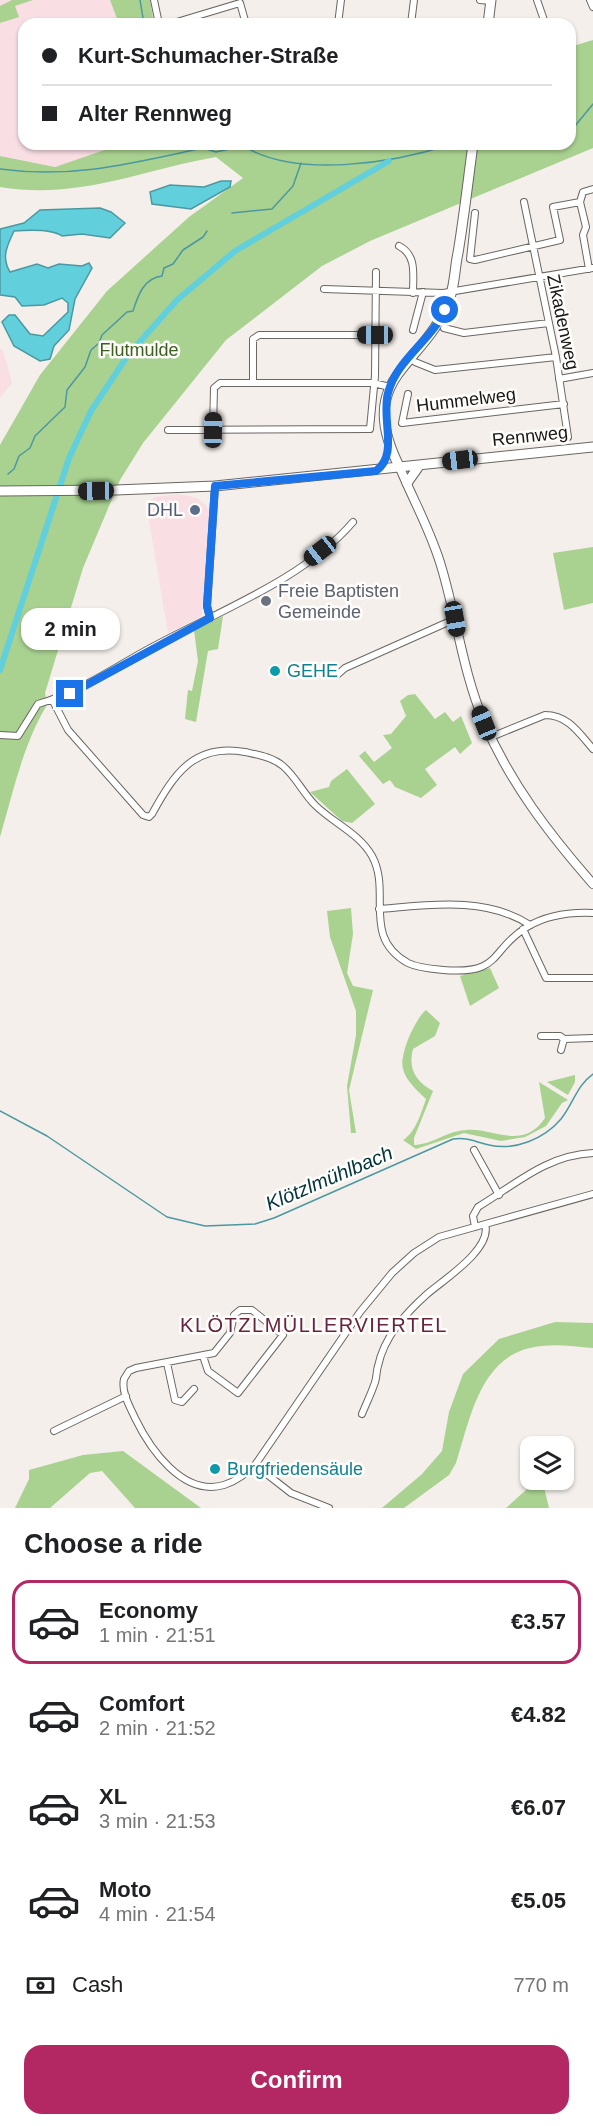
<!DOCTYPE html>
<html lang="en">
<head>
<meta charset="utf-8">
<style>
  :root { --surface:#fff; --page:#f2f2f2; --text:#202124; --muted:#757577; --line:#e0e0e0; --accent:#b32763 }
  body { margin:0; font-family:Arial,sans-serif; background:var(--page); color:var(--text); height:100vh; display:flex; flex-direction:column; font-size:22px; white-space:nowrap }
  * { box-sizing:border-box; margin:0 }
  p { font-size:20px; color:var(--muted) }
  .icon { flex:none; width:33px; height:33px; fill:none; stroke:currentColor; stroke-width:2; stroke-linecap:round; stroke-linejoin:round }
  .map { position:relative; height:1508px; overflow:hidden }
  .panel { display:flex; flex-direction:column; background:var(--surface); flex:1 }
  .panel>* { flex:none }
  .top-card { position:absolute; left:18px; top:18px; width:558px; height:132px; border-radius:18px; box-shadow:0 2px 4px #0004; display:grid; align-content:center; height:132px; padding:0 24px; background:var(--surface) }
  .tools { position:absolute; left:520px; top:1436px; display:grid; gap:12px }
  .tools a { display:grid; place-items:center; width:54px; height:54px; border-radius:12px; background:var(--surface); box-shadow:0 2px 4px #0004; font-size:30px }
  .end { position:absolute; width:27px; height:27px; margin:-14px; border:8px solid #1a73e8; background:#fff; box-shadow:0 0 0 3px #fff }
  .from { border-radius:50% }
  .bubble { position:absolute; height:42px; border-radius:18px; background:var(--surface); box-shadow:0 2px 4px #0004; font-size:20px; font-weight:700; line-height:42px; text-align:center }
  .car { position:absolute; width:18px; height:36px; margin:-18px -9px; border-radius:8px; box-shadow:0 0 4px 2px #0007; background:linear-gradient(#222 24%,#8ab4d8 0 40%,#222 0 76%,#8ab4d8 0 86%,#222 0) }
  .top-card b { display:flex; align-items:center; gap:21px; height:57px; font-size:22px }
  .top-card b+b { border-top:2px solid var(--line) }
  .top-card i { width:15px; height:15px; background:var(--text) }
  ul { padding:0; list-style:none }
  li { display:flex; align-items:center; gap:18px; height:84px; margin:0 12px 9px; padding:0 12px; border:3px solid transparent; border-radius:18px }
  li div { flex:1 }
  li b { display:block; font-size:22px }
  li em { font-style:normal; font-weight:700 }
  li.active { border-color:var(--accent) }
  li>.icon { width:54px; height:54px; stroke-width:1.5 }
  h2 { padding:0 24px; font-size:27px; line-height:72px }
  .pay { display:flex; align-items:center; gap:15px; height:66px; padding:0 24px; font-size:22px }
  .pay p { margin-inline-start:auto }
  .button { display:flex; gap:12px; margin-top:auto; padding:12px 24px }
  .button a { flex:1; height:69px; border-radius:18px; background:var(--accent); color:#fff; font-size:24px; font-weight:700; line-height:69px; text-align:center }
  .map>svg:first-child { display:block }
  .commercial { fill:#f9dee4 }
  .green { fill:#a9d190 }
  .water { fill:#62cfdc; stroke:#4c98a1; stroke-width:1.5 }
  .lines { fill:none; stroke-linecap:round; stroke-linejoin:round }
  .stream { stroke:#4c98a1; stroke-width:1.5 }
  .canal { stroke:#62cfdc; stroke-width:6 }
  .minor-casing { stroke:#6a6662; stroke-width:8 }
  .tertiary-casing { stroke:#6a6662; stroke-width:10 }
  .secondary-casing { stroke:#6a6662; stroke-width:11 }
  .minor { stroke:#fff; stroke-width:6 }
  .tertiary { stroke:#fff; stroke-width:8 }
  .secondary { stroke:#fff; stroke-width:9 }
  .route { stroke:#1a73e8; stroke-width:8 }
  .service-dot { fill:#5c6f8a; stroke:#fffdfb; stroke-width:2 }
  .worship-dot { fill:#6b7280; stroke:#fffdfb; stroke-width:2 }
  .culture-dot { fill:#0f9aa8; stroke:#fffdfb; stroke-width:2 }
  .labels { text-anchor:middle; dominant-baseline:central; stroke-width:5; stroke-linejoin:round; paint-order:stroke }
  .street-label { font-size:18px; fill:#191816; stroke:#fffdfb }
  .park-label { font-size:18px; fill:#3b601d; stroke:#fffdfb }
  .service-label { font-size:18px; fill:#4e5e75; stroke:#fffdfb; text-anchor:end }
  .worship-label { font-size:18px; fill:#5b616d; stroke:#fffdfb; text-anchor:start }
  .culture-label { font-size:18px; fill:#0d838f; stroke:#fffdfb; text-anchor:start }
  .water-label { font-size:20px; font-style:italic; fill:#00353b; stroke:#fffdfb }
  .neighbourhood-label { font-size:20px; letter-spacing:1.5px; fill:#66233c; stroke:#fffdfb }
</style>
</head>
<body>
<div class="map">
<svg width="593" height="1508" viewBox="0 0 593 1508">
  <rect width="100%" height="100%" fill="#f4efea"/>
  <path class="commercial" d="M0,0H110L119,24H24V144H122L55,167L0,156Z
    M0,348L4,353L12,383L0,398Z
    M179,494L197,498L206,505L210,514L205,578L201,617L168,633L146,503L155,497Z"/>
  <path class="green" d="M12,0H33L15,6L19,17L0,23V6Z
    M110,0H150L154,24H119Z
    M593,40V148L370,241L322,266L226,340L143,443L120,480L83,568L45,693L47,705C23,744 13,793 0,837V445L40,375L107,291L189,217L243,178L216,157C141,170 79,200 0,187V156L55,167L122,144H261L286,148L297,144H570V47Z
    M593,547V603L564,610L553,553Z
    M223,616L218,649L208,651L196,722L185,719L188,690L192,691L198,661L194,630Z
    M415,694L435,719L445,712L453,722L461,716L472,743L460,754L455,747L425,769L437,785L421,798L395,787L390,780L383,784L359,756L365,751L374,762L392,748L383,735L391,734L406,716L400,701L408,695Z
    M347,769L375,804L352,823L342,821L310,792L329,787L331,781Z
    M351,908L353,934L347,973L353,986L373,990L349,1090L356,1133H351L347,1086L356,1035V1011L330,937L327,911Z
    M490,968L499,988L470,1006L460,976Z
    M426,1010L440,1023L435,1036L413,1049C408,1068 415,1081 433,1091L414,1138V1145C432,1145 448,1130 467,1130C494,1128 523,1151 545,1118L539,1082L568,1100L562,1103L546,1126L525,1137L501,1141L464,1133L416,1149L403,1140C416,1132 421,1113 426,1099C418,1091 406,1081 403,1069C399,1055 415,1019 426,1010Z
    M575,1075V1082L568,1095L547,1082Z
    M555,1322L593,1323V1348C577,1347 559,1344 542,1346C481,1351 471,1416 456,1463L449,1475L404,1508H382L422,1474L442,1451L449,1412L463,1374L499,1339Z
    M123,1451L201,1508H135L102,1471L90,1473L50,1508H15L29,1479V1470L83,1455Z
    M538,1479H542L549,1508H506Z"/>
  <path class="water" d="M221,181H231L230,187L191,209L152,204L150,192L170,185L204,187Z
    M100,208L111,212L125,223L110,238L82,234L62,236C52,229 26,230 14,231C7,246 1,257 10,272L37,264L48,268L59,264L82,266L89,263L92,268L75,299L69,330L54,346L50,359L40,361L14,346L2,322L9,315H15L30,334L43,336L68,312V303L62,298L44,305L22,306L15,297L0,295V229L24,223L40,210Z"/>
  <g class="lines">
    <path class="stream" d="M140,0L144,24
      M570,132L593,104
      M240,144C294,180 394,163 452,144
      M0,169C73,179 133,163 203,148L216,152L243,146
      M232,213L272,209L293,186L301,163
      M8,474L14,469L19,456L30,448L35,436L65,407L67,390L85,367L91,350L99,343L102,335L127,312L133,311C138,295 144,278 162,276L164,268L173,264L183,250L203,237L207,231
      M0,1111L47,1136L167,1217L205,1226L255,1224L274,1218L453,1139C468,1137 475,1142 489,1145C515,1151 544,1139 561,1119C573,1104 577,1085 593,1074"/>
    <path class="canal" d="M0,670L69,458L91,411L128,355L177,300L235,251L389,161"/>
    <defs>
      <path id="minor" d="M154,0L159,24
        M480,0L491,1
        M537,0L545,23L543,24
        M590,0L593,7
        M170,24L240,3L246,24
        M338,24L341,0
        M411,24L414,0
        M524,202L556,357L568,437
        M580,202L583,192L593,189
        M475,213L470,259L475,260L560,240L553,207L580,202L586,227L583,235L589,269
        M399,246C417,255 413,275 413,293
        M324,289L443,293L593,268
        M444,328L464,333L549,323
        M413,330L423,292
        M415,362L435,370L556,357
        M559,379L593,373
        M253,383V339L259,335H375
        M408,394L402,423L564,404
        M168,430L370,429L375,376L376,272
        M213,430L214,388L220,383H373L390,387
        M210,618L207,606L215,486
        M337,675L345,668L455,619
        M53,701L68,730L143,815L149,817L152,814C174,774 194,743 245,752C259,755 272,757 283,766C296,777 303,793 315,805C333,823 359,833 372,856C392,892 361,937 408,963C418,968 432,969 443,970C503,975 489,950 527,927C547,915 571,912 593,913
        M0,735L18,736L38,704C85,690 114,667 156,645C221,610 304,579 353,522
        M491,737L545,715C568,715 579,733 593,749
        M379,909C428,905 486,896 530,925
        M523,929L546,978H593
        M541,1036H560L564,1039L561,1050
        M564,1039L593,1038
        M474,1150L499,1195
        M475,1227L473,1216L478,1207C516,1184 547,1155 593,1153
        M203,1356L208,1371L238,1393L283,1335L252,1310H240L234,1315L230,1333L214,1353L136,1368L129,1371L124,1379C121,1392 130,1407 135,1418C150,1449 183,1497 224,1485C237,1481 246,1473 255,1465L360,1312L392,1273L414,1253L439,1237L593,1194
        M167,1363L175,1400L182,1402L194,1389
        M362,1414C366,1404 371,1394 374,1385C377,1379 376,1372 378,1366C384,1337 405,1314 426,1295C443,1280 493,1249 485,1224
        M54,1431L126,1396
        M255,1465L291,1493L329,1508"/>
      <path id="tertiary" d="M400,468C414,502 432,533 442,569C457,620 463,672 484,722C510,783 550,835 593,884"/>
      <path id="secondary" d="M488,24L491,0
        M400,468C351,373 429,367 451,294C455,281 455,266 458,253C464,217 468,181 473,144
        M407,483L419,466
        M0,491L116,490L215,486L593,447"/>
    </defs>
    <use href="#minor" class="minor-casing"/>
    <use href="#tertiary" class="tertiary-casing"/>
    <use href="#secondary" class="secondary-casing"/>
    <use href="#minor" class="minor"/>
    <use href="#tertiary" class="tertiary"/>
    <use href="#secondary" class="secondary"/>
  </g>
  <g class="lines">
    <path class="route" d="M70,694L210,618L207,606L215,486L376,471C399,454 381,420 388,393C397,359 431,341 445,310"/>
  </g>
  <circle class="service-dot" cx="195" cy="510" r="6"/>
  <circle class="worship-dot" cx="266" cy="601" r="6"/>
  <g class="culture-dot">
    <circle cx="275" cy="671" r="6"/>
    <circle cx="215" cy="1469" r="6"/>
  </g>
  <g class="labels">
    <g class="street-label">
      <text transform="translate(563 322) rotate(78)">Zikadenweg</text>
      <text transform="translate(466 400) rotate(-7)">Hummelweg</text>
      <text transform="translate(530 436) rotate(-6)">Rennweg</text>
    </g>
    <g class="park-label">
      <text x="139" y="350">Flutmulde</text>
    </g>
    <g class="service-label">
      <text x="183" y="510">DHL</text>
    </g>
    <g class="worship-label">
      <text x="278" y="591">Freie Baptisten<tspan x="278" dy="21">Gemeinde</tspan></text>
    </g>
    <g class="culture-label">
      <text x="287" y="671">GEHE</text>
      <text x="227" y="1469">Burgfriedensäule</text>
    </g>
    <g class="water-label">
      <text transform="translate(329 1178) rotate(-23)">Klötzlmühlbach</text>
    </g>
    <g class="neighbourhood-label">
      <text x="314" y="1325">KLÖTZLMÜLLERVIERTEL</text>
    </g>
  </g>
</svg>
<div class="tools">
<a><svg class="icon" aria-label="layers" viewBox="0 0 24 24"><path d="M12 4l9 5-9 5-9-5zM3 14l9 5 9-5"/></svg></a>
</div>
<i class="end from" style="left:445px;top:310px"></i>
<i class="end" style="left:70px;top:694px"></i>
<div class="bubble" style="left:21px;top:608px;width:99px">2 min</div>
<i class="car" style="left:375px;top:335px;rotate:270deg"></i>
<i class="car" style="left:213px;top:430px;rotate:1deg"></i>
<i class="car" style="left:460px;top:460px;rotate:263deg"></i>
<i class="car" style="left:96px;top:491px;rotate:269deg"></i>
<i class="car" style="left:320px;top:551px;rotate:232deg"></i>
<i class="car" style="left:455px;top:619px;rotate:170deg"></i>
<i class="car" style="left:484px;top:723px;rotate:338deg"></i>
<div class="top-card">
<b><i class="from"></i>Kurt-Schumacher-Straße</b>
<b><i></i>Alter Rennweg</b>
</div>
</div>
<section class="panel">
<h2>Choose a ride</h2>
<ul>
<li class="active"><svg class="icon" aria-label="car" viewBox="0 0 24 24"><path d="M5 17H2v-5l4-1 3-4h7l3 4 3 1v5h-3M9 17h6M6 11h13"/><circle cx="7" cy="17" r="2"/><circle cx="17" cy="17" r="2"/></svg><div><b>Economy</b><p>1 min · 21:51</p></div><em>€3.57</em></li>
<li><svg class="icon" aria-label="car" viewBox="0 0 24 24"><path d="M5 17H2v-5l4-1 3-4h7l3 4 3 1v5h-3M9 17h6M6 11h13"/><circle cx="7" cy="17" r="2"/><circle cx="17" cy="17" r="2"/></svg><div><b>Comfort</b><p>2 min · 21:52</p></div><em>€4.82</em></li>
<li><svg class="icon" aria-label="car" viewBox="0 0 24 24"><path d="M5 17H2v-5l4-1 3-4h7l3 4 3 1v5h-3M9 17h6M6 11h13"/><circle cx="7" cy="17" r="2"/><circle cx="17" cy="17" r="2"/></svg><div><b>XL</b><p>3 min · 21:53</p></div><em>€6.07</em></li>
<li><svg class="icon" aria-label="car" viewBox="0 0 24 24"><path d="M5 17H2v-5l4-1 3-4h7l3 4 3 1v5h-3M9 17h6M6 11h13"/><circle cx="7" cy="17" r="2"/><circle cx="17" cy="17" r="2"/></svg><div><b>Moto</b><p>4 min · 21:54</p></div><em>€5.05</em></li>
</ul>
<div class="pay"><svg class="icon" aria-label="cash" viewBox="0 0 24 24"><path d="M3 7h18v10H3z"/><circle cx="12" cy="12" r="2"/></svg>Cash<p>770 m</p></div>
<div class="button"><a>Confirm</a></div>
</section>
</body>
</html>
